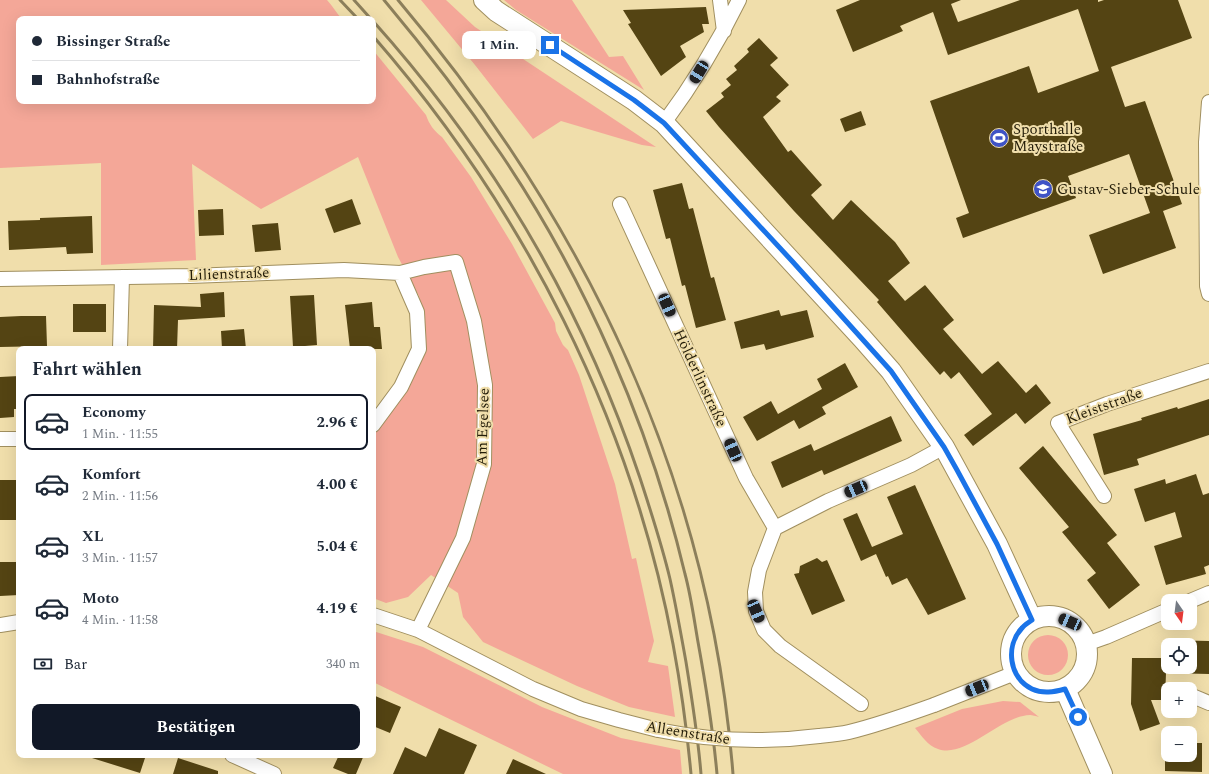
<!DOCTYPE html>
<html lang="de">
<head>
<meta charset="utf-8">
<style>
  :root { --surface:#fff; --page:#f6f6f7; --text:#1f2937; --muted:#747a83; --line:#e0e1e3; --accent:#111827 }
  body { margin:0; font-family:Spectral,serif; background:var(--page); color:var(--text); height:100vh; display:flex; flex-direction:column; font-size:15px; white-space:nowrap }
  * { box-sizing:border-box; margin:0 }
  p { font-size:13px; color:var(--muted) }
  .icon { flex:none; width:22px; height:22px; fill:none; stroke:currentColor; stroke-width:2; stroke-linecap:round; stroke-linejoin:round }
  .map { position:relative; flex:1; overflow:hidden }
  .details { position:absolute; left:16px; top:346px; width:360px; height:412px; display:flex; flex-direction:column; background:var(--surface); border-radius:8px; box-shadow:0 4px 16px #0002 }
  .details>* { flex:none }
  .guide { position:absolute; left:16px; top:16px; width:360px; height:88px; border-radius:8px; box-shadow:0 4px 16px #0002; display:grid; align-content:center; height:88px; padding:0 16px; background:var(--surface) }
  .needle { width:26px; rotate:166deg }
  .buttons { position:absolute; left:1161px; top:594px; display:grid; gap:8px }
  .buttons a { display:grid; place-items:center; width:36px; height:36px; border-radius:8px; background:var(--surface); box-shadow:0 4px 16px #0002; font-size:20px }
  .end { position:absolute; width:18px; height:18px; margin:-9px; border:5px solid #1a73e8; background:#fff; box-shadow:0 0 0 2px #fff }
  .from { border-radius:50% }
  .bubble { position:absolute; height:28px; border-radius:8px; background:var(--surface); box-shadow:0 4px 16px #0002; font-size:13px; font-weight:700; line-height:28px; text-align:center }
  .car { position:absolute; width:12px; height:24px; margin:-12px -6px; border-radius:5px; box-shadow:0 0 3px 1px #0007; background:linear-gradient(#222 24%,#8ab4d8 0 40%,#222 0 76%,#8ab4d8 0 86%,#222 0) }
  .guide b { display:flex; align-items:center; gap:14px; height:38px; font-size:15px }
  .guide b+b { border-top:1px solid var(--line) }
  .guide i { width:10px; height:10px; background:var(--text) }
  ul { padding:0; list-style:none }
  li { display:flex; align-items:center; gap:12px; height:56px; margin:0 8px 6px; padding:0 8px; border:2px solid transparent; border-radius:8px }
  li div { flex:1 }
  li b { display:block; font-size:15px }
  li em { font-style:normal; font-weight:700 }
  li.selected { border-color:var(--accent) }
  li>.icon { width:36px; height:36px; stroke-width:1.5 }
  h2 { padding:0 16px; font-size:18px; line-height:48px }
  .pay { display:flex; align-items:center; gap:10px; height:44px; padding:0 16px; font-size:15px }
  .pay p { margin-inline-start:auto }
  .button { display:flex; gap:8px; margin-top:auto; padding:8px 16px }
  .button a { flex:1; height:46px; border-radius:8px; background:var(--accent); color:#fff; font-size:16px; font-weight:700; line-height:46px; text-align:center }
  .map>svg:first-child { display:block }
  .green { fill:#f4a798 }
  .building { fill:#544413; fill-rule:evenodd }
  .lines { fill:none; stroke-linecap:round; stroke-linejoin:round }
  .minor-casing { stroke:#a08f5f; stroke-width:16 }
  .secondary-casing { stroke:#a08f5f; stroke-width:22 }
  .minor { stroke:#fff; stroke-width:14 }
  .secondary { stroke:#fff; stroke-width:20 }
  .rail { stroke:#8c7f5b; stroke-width:3 }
  .minor-bridge-casing { stroke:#a08f5f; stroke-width:16; stroke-linecap:butt }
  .minor-bridge { stroke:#fff; stroke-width:14 }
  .route { stroke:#1a73e8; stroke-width:5 }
  .labels { text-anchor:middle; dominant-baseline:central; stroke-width:4; stroke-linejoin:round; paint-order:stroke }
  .poi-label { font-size:15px; fill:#241d09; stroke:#f0deab; text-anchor:start }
  .street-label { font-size:15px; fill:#241d09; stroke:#f0deab }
</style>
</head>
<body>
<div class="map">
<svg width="1209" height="774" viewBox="0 0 1209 774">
  <rect width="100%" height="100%" fill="#f0deab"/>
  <path class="green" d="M0,0H327C333,6 336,13 342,19H19V101H373V50L426,115C429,124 434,131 442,137L471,177L512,244L555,323L556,331L563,345L568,350L579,375L615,484L632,559L636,558L654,641L648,662L668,666L675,717L629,707L577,686L483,642L463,617L458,593L431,575L408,597L386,603L373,598V435L413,379L424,352L425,327L419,296L398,257L358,157L261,209L192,164L196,260L101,265V163L0,168Z
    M421,0H446L475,27L656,147L642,145L561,121L533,139L475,65Z
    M504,0H572L609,57L623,56L644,90L516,10Z
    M373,631L423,647L542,707L621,738L680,750L682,774H563L373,682Z
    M1028 655a20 20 0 1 1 40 0a20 20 0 1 1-40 0Z
    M1003,701L1020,702L1039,717C1036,716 1032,715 1030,715C1000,716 966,759 938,749C928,746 921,735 915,728L962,709Z"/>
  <path class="building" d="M860,0H961L951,4L958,22L1020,0H1098V2L1104,0H1178L1192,38L1111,67L1125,107L1145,101L1182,204L1163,211L1176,248L1103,274L1089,235L1150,213L1129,154L1068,176L1076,198L963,238L956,218L969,213L930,101L1029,66L1038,93L1099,71L1078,9L948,55L933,12L900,26L903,31L853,52L836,10Z
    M706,7L709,24H702L704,32L680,46L686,57L661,76L628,24L631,23L623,10Z
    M759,38L778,58L770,65L789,85L776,97L781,101L763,117L788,152L791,150L822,185L811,195L833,220L851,200L895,242L910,263L888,281L905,301L925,285L954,320L943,329L982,374L998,361L1026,393L1036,384L1051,403L1025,424L1016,413L973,446L964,435L992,414L959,372L951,379L944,371L940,375L877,302L879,300L794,211L719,127L706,111L724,97L721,93L731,85L726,79L737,70L734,66L749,52L747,49Z
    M861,111L866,125L845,132L840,119Z
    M682,183L689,209L693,208L711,278L714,277L726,320L696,328L685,285L682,286L670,238L666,239L653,190Z
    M352,199L361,224L334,233L325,209Z
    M223,209L224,235L199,236L198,210Z
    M92,216L93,253L67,254L66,247L9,250L8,221L40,220V218Z
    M278,223L281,250L255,252L252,225Z
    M224,292L225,317L178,320L177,349H153L154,305L201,307L200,294Z
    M314,295L317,345L293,347L290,296Z
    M372,302L374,327H380L382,349H350L345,305Z
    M73,304H106V332H73Z
    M779,310L781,316L807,310L814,337L766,350L764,344L741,349L734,322Z
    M21,316H46L47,346L0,347V317Z
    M244,329L246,349H222L221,331Z
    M845,363L858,387L822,407L826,414L799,429L794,420L757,441L743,417L771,401L778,414L822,389L817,379Z
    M19,376V409H14V417L0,418V377Z
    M1209,399V435L1137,459L1139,465L1104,475L1093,434L1142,420L1141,418L1177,407L1178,409Z
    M891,416L902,441L824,475L822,470L782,488L771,462L811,444L814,451Z
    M1043,446L1117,535L1107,543L1140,585L1109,609L1087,580L1096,573L1062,532L1069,527L1019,468Z
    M1196,474L1203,495L1209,493V565L1204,567L1206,574L1166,585L1154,546L1182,537L1175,512L1145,522L1134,489L1165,479L1166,484Z
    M0,480H19V520H0Z
    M915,485L966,599L928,615L907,578L892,585L888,576L886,577L876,554L861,561L843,519L857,513L872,547L903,534L887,497Z
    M817,558L822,562L827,560L845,601L812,615L794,574L799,573L800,566Z
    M0,562H19V595L0,596Z
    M1165,640L1209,641V674L1166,673L1165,700H1151L1160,724L1140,731L1131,704L1132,658H1165ZM1168,645H1190V667H1168Z
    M373,695L401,707L390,733L373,726Z
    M439,728L477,745L464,774H393L405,747L426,757Z
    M1165,742H1168V755H1190V743H1202V772L1165,771Z
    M92,755H146L140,773L92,758Z
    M339,755H364L356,774H348L333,768Z
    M178,758L218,771V774H173Z
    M513,759L546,774H506Z"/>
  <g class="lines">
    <defs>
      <path id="minor" d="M720,0L724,31
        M1209,102L1206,142L1207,286L1209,294
        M664,123C693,84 718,43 739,0
        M620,204L746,478L775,528L828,501L911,465L944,447
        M0,279L190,276L344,270L400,273L424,267L456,262L474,321L485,385L484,464L463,538L418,630
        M120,349L122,277
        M373,425L401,387L419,349L417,312L400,273
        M0,439H19
        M1104,496L1058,423L1107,404L1209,371
        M775,528L759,570L755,592L756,611L764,630L780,646L861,704
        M1190,601L1209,593
        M373,615L418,630L533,689L581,709L619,720L658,730
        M0,625L19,622
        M1086,644L1106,637L1168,610
        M1190,695L1209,703
        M934,705L1015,673
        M232,755L274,774"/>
      <path id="secondary" d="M484,0L496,11L634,100L664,123L862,338L891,371L944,447L997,544L1032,620
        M1011 654a38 38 0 1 1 76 0a38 38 0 1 1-76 0Z
        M1065,689L1102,774"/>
    </defs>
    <use href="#minor" class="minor-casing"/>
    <use href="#secondary" class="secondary-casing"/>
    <use href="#minor" class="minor"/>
    <use href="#secondary" class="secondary"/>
    <path class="rail" d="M340,0L358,19
      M354,0L371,19
      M384,0C426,50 465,101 501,154C586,280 650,427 685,574C691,596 694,619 698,642C706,686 713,730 717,774
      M398,0C586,223 710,481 733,774
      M373,21C493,155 583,308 640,478C651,512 662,545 670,579C676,606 681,634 686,662C692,699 698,736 701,774
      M373,36C523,208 631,419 673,644C681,687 687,730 691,774"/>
    <defs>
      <path id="minor-bridge" d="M658,730C712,741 765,743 819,736C829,735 840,734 849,732C878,725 906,715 934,705"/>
    </defs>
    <use href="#minor-bridge" class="minor-bridge-casing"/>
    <use href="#minor-bridge" class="minor-bridge"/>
  </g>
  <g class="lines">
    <path class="route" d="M550,45L634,100L664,123L792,261L891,371L944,447L957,470L997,544L1032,620C1028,623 1024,625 1022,628C1005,646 1009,678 1032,689C1043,694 1054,692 1065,689L1078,717"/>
  </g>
  <defs>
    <symbol id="stadium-disc" viewBox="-11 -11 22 22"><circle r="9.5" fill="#3f53c6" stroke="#f0deab"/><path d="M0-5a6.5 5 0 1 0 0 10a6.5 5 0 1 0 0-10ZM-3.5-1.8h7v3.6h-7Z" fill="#fff"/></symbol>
    <symbol id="school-disc" viewBox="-11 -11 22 22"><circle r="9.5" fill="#3f53c6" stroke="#f0deab"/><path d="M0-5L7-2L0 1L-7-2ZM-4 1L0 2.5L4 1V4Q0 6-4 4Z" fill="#fff"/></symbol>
  </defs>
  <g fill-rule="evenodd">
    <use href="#stadium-disc" x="988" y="127" width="22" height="22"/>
    <use href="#school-disc" x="1032" y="178" width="22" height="22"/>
  </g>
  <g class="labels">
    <g class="poi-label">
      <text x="1013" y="129">Sporthalle<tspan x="1013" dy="17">Maystraße</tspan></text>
      <text x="1057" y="189">Gustav-Sieber-Schule</text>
    </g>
    <g class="street-label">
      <text transform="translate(229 274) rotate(-2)">Lilienstraße</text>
      <text transform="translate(700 378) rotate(65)">Hölderlinstraße</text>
      <text transform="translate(1104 406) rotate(-20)">Kleiststraße</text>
      <text transform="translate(483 427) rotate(-88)">Am Egelsee</text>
      <text transform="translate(688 733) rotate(9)">Alleenstraße</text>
    </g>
  </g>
</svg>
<div class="buttons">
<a><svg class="needle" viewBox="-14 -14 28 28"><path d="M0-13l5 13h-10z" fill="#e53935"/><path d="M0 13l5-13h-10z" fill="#747a83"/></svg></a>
<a><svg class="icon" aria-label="locate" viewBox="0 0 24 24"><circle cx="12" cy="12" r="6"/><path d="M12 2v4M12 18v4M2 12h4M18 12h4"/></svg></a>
<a>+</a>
<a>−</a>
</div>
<i class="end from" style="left:1078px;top:717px"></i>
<i class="end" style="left:550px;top:45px"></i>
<div class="bubble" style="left:462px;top:31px;width:74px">1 Min.</div>
<i class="car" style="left:699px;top:72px;rotate:211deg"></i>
<i class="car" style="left:667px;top:305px;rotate:156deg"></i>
<i class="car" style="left:733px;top:450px;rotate:336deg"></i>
<i class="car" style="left:856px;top:489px;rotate:247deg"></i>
<i class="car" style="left:756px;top:611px;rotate:157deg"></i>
<i class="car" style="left:1070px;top:622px;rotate:293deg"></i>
<i class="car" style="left:977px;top:688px;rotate:248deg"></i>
<div class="guide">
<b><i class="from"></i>Bissinger Straße</b>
<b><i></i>Bahnhofstraße</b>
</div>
<section class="details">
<h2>Fahrt wählen</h2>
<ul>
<li class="selected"><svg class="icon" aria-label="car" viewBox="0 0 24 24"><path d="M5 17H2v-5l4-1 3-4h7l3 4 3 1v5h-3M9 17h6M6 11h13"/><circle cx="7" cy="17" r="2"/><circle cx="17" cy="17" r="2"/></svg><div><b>Economy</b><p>1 Min. · 11:55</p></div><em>2.96 €</em></li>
<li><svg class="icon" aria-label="car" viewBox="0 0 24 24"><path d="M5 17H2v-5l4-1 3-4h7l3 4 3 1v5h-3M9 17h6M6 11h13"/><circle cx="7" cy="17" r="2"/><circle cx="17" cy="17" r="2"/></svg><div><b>Komfort</b><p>2 Min. · 11:56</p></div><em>4.00 €</em></li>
<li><svg class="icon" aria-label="car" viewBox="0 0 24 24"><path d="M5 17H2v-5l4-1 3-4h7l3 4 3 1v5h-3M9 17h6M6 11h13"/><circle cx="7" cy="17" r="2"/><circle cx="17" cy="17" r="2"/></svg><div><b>XL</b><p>3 Min. · 11:57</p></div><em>5.04 €</em></li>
<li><svg class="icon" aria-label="car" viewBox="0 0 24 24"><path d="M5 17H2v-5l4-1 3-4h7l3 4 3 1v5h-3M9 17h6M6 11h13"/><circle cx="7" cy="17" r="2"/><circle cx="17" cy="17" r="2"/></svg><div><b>Moto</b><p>4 Min. · 11:58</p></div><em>4.19 €</em></li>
</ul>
<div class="pay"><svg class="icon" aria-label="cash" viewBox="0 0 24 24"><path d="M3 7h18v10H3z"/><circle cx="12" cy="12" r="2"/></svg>Bar<p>340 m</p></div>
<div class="button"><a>Bestätigen</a></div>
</section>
</div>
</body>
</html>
